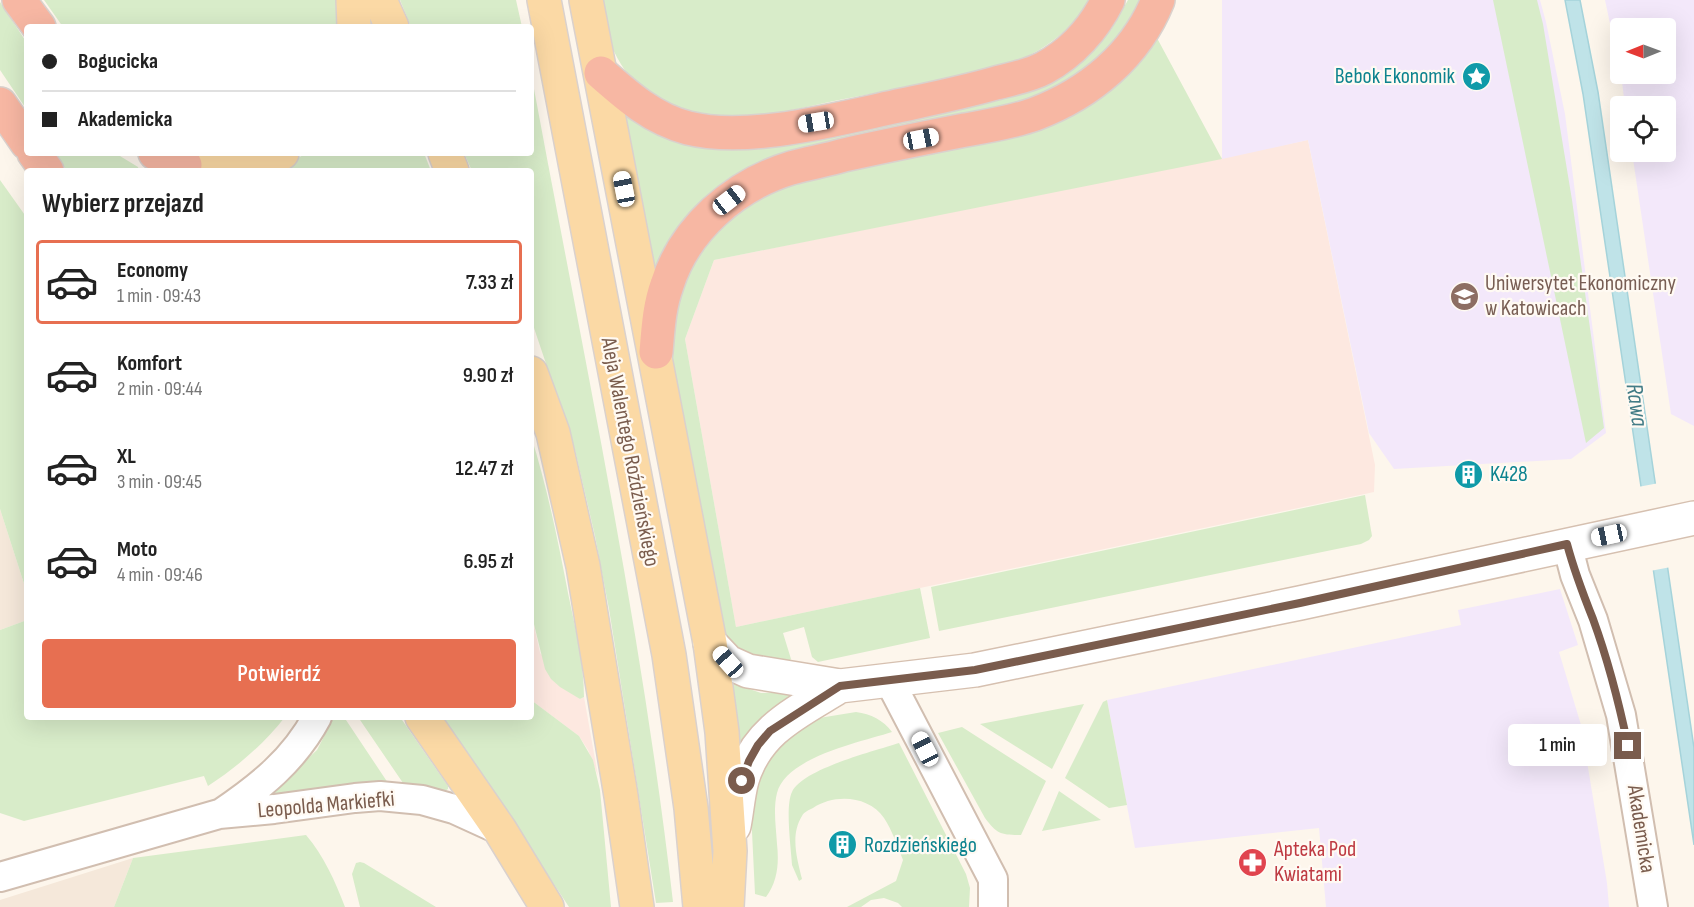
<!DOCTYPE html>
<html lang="pl">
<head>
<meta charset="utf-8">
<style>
  :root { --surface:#fff; --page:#f6f6f6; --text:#222; --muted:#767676; --line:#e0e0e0; --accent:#e76f51 }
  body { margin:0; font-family:"Sofia Sans Condensed",sans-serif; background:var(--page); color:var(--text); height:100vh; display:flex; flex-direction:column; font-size:22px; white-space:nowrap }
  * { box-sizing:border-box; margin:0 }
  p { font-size:20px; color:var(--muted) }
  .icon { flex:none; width:33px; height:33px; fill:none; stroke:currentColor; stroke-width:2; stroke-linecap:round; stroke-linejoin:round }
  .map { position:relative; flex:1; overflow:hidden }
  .panel { position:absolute; left:24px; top:168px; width:510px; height:552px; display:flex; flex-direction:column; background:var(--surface); border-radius:6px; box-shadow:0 6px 24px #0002 }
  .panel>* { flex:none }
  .banner { position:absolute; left:24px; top:24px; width:510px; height:132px; border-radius:6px; box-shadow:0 6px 24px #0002; display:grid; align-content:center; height:132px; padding:0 18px; background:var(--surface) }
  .needle { width:39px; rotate:269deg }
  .buttons { position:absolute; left:1610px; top:18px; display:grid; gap:12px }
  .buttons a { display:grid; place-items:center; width:66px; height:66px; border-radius:6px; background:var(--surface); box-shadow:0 6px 24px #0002; font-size:30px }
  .end { position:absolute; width:27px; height:27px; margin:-14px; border:8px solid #7a5c4d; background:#fff; box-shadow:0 0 0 3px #fff }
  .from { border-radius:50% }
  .bubble { position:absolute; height:42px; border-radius:6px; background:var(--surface); box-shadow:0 6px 24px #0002; font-size:20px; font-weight:600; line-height:42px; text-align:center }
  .car { position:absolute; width:18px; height:36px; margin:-18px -9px; border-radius:8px; box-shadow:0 0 4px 2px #0007; background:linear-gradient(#fff 24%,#345 0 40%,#fff 0 76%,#345 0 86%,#fff 0) }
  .banner b { display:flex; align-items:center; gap:21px; height:57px; font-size:22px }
  .banner b+b { border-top:2px solid var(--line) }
  .banner i { width:15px; height:15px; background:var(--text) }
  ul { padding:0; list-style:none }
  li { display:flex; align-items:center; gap:18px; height:84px; margin:0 12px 9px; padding:0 6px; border:3px solid transparent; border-radius:6px }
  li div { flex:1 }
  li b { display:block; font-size:22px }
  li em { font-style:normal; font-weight:600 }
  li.selected { border-color:var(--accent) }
  li>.icon { width:54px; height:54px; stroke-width:1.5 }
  h2 { padding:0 18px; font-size:27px; line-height:72px }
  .cta { display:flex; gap:12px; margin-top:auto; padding:12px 18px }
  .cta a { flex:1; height:69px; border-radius:6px; background:var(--accent); color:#fff; font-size:24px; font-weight:600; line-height:69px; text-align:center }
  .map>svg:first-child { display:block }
  .residential { fill:#f5e8da }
  .commercial { fill:#fde8e0 }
  .education { fill:#f3e8fa }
  .green { fill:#d8ecc9 }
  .water { fill:#bfe3e8; stroke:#a5d3da; stroke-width:1.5 }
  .pier { fill:#fdf6ec }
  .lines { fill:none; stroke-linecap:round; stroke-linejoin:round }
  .street-casing { stroke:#d1beb0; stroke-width:32 }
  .secondary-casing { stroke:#d6c0b0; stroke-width:36 }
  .primary-casing { stroke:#dad1cd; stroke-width:36 }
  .highway-casing { stroke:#dad1cd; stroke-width:36 }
  .street { stroke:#fff; stroke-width:28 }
  .secondary { stroke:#fff; stroke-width:33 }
  .primary { stroke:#fbd9a5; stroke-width:33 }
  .highway { stroke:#f7b7a3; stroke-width:33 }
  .route { stroke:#7a5c4d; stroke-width:8 }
  .labels { text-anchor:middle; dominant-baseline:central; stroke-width:4.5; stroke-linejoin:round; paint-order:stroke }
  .culture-label { font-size:22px; fill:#0d838f; stroke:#fffaf3; text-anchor:start }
  .education-label { font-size:22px; fill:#785e54; stroke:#fffaf3; text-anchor:start }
  .street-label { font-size:22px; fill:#7a5c4d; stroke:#fffaf3 }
  .health-label { font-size:22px; fill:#be3a42; stroke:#fffaf3; text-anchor:start }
  .water-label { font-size:24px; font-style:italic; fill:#437c86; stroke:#fffaf3 }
</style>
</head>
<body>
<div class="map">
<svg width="1694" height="907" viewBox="0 0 1694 907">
  <rect width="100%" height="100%" fill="#fdf6ec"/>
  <path class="residential" d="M0,509L27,593V620L0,630Z
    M133,858L114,907H0V900Z"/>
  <path class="commercial" d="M1308,140L1375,465L1374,492L736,627L685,339L714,260Z
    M531,612L540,653L580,699L584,697L598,776L588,750L579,736L531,700Z"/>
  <path class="education" d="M1222,0H1540L1546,22L1565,114L1606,433L1571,459L1394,469L1369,433L1308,140L1222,159Z
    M1605,0H1694V426L1671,414L1632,152H1665V106H1625L1621,74H1665V28H1620V71Z
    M1560,589L1578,645L1559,652L1581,725L1607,883L1609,907H1326L1319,828L1135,848L1107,700L1461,625L1458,610Z"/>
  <path class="green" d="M44,0H338L339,27H63Z
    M400,0H516L522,27H411Z
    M596,0H1090C1075,24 1055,42 1030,55C1000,70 966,75 934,82C904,88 874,93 844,99C809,106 752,121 718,117C695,114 669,105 649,93C616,72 607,35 596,0Z
    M1128,0H1140L1122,31L1104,53L1075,76L1046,92L1023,101L977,112L800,149L655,275L623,112L641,122L975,105L1004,98L1031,89L1085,58L1111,30Z
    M1493,0H1537L1543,24L1572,200L1604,428L1586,443Z
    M0,2L27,43V110L0,70Z
    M1157,38L1222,159L714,260L685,339L736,627L920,588L930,638L818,662L812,657L804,627L783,633L791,659L784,667L746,659L722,636L668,359L676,294L714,229L752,199L803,179L1031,133C1084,115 1124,84 1157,38Z
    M531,73C582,349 641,623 673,902L656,903L609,609L595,536L575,450L531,319V171H472L464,153H531Z
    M55,153H115L138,167L139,171H67Z
    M307,153H424L431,171H274Z
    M0,180L27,218V593L0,509Z
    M531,436C547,487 558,540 568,593C575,627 584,662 584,697L580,699L560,687L551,679L545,669L531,612Z
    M1365,495L1372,536L1369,540L1361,544L939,631L931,587Z
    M27,620V717H285C263,745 237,767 208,786L204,776L24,821L0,813V630Z
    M732,683L761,693L798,692L742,747L738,746L729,684Z
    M531,700L579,736L593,760L600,790L611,907H569L443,717H531Z
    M1107,700L1127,805L1109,808L1065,778L1103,702Z
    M1084,704L1052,769L980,724Z
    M856,712C871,714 883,720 892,732C861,742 786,757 777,793C773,809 776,827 777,844C779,862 778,881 766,897L755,894L751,811L763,758L813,719Z
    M334,717H344L388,783L267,797L317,750Z
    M358,717H400L448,786V789L445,791L403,783Z
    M962,727L1046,781L1021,835C1001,835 997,834 985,818L938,733Z
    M899,743L966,874L970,888L969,907H902L898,903L884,898L871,900L861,907H847L896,881L903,860C898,847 892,830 884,818C868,795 834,794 813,808C809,810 804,812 802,816C790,835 797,859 802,879L799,881L792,865C791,848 785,806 792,792C802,769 875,751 899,743Z
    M1059,791L1101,820L1042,831Z
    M306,835C324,856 335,881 345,907H114L133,858Z
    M360,862L364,863L436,907H360L352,874L356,863Z"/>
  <path class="water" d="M1565,0H1580L1598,92L1694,748V845L1583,94Z"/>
  <path class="pier" d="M1659,483L1671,567L1650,571L1638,487Z"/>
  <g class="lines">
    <defs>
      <path id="street" d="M1567,544L1575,575L1593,620L1621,715L1653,907
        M889,680L993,879V907
        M220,814C260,787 294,760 317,717
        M0,877L219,814L274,809L355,798L380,796L422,800L454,809L500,830"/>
      <path id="secondary" d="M710,643L728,662L748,671L840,686L975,670L1300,603L1694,518
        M734,826C737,811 738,795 742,780C757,729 798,712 840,686"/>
      <path id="primary" d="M353,0L354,27
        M380,0L392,27
        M544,0L669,655L691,808L700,907
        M586,0L710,643L722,732L730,851L727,907
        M445,153L452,171
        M170,171L185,165L238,166L261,163L282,153
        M531,373L553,433L583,566L621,796L637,907
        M422,717L500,830L547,907"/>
      <path id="highway" d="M19,0L39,27
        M601,73C627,96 653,119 688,128C752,144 847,116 912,103C940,97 968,91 996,83C1012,79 1029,76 1044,68C1072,53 1094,28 1108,0
        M0,104L27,143
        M34,153L47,171
        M155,153L185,165
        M656,352C658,329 659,307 667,285C685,228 735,185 791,168C809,163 827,160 844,155C884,146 924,138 965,130C988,126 1013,122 1035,114C1090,93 1136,55 1158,0"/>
    </defs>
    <use href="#street" class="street-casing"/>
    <use href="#secondary" class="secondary-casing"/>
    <use href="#primary" class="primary-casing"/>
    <use href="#highway" class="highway-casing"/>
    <use href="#street" class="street"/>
    <use href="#secondary" class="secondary"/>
    <use href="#primary" class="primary"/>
    <use href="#highway" class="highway"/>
  </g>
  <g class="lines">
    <path class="route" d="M742,781L749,761L758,745L770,731L840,686L975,670L1300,603L1567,544C1574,570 1583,594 1593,619C1608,660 1619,703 1628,746"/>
  </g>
  <defs>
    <symbol id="sight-disc" viewBox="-11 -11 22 22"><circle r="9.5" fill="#0f9aa8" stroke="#fffaf3"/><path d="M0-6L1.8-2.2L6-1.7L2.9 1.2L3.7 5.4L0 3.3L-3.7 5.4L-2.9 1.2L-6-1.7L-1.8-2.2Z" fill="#fff"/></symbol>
    <symbol id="university-disc" viewBox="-11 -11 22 22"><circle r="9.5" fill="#8d6e63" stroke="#fffaf3"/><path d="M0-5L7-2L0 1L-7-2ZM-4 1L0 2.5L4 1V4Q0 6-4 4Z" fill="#fff"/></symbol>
    <symbol id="building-disc" viewBox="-11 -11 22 22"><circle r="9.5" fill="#0f9aa8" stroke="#fffaf3"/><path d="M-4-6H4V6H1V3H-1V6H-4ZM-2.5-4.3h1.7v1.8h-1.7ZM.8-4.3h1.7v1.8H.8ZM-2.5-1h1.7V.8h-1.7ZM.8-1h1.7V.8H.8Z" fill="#fff"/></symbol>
    <symbol id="pharmacy-disc" viewBox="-11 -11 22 22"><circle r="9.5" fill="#e0444e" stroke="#fffaf3"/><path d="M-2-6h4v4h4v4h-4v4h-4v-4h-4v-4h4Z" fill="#fff"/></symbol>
  </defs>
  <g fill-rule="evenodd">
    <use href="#sight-disc" x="1460" y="60" width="33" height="33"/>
    <use href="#university-disc" x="1448" y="280" width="33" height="33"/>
    <use href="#building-disc" x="1452" y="458" width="33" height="33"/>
    <use href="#building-disc" x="826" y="828" width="33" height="33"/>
    <use href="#pharmacy-disc" x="1236" y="846" width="33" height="33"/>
  </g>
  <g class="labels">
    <g class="culture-label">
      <text x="1455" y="76" text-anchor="end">Bebok Ekonomik</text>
      <text x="1490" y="474">K428</text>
      <text x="864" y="845">Rozdzieńskiego</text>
    </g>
    <g class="education-label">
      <text x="1485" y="283">Uniwersytet Ekonomiczny<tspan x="1485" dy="25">w Katowicach</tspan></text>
    </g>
    <g class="street-label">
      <text transform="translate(630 452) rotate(79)">Aleja Walentego Roździeńskiego</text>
      <text transform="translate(326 805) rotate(-5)">Leopolda Markiefki</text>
      <text transform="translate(1641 829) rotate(81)">Akademicka</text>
    </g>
    <g class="health-label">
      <text x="1274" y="849">Apteka Pod<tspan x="1274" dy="25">Kwiatami</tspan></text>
    </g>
    <g class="water-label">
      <text transform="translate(1637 405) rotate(82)">Rawa</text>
    </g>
  </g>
</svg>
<div class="buttons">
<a><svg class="needle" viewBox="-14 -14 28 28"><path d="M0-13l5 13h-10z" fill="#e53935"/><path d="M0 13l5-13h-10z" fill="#767676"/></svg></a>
<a><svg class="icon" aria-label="locate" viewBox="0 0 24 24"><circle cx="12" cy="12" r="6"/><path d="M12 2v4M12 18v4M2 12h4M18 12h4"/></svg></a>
</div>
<i class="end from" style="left:742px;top:781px"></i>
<i class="end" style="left:1628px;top:746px"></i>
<div class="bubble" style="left:1508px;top:724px;width:99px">1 min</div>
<i class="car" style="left:816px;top:122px;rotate:261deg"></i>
<i class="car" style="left:921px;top:139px;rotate:79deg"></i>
<i class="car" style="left:624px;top:189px;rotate:349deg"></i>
<i class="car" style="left:729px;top:200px;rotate:52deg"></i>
<i class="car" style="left:1609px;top:535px;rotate:258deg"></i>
<i class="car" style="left:728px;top:662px;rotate:318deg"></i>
<i class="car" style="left:925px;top:749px;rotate:333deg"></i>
<div class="banner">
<b><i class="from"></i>Bogucicka</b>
<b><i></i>Akademicka</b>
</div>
<section class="panel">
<h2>Wybierz przejazd</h2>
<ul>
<li class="selected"><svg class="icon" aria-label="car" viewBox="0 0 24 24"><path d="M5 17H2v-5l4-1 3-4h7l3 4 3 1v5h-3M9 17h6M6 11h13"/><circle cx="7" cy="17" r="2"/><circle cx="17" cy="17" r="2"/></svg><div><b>Economy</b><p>1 min · 09:43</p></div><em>7.33 zł</em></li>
<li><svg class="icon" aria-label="car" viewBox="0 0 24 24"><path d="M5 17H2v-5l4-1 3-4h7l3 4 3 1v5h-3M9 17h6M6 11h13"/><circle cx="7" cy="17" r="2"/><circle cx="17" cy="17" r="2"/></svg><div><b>Komfort</b><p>2 min · 09:44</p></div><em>9.90 zł</em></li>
<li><svg class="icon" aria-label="car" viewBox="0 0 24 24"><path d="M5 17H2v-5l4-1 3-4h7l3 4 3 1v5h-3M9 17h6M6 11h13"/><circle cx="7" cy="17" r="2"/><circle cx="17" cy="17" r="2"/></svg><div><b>XL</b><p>3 min · 09:45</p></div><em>12.47 zł</em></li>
<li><svg class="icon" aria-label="car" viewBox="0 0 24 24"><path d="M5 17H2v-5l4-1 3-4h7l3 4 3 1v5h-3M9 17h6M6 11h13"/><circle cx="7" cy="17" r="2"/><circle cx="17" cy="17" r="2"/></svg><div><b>Moto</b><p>4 min · 09:46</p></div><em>6.95 zł</em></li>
</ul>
<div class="cta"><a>Potwierdź</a></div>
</section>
</div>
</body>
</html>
